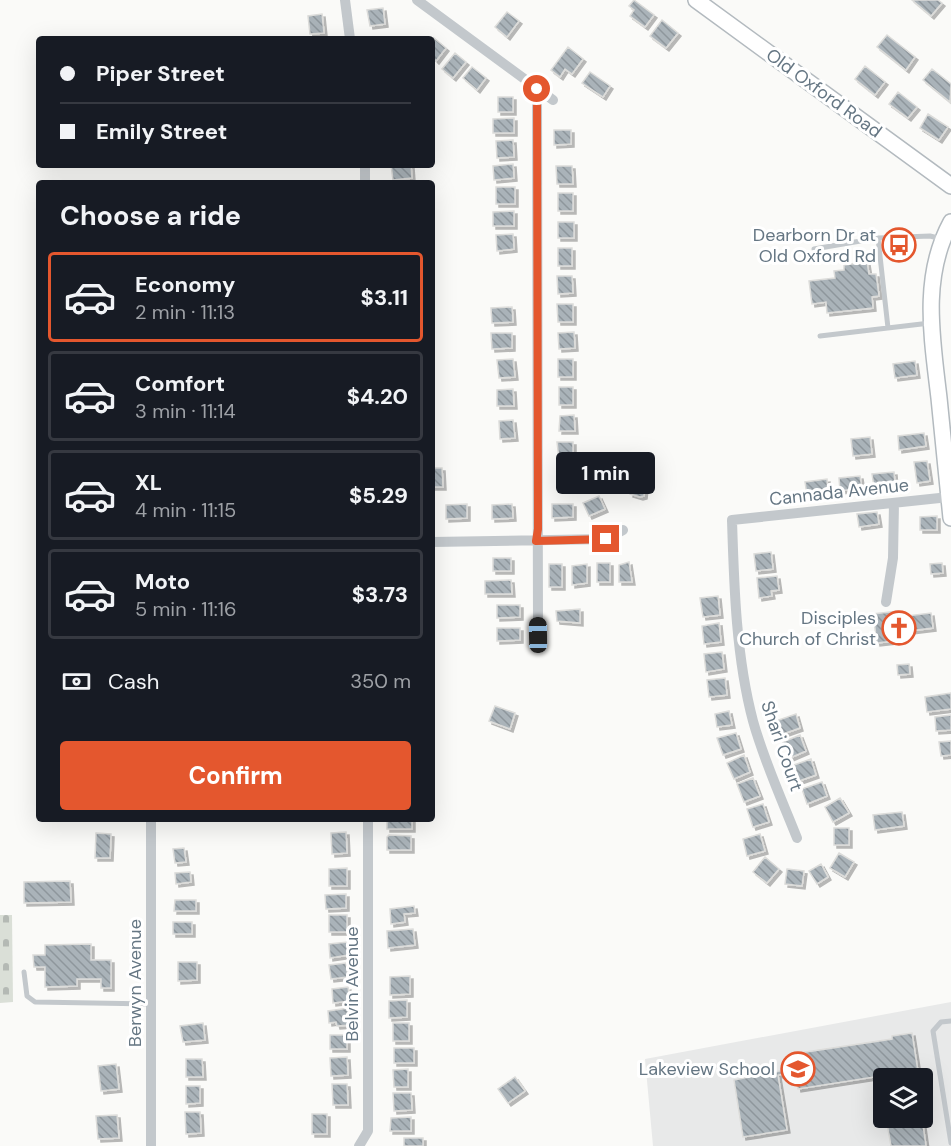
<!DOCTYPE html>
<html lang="en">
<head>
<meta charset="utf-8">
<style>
  :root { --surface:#171b24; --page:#20242c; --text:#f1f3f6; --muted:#9ea1a6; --line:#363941; --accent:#e4572e }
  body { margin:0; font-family:"DM Sans",sans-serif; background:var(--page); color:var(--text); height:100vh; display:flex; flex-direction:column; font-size:22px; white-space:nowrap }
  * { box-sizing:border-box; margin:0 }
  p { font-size:20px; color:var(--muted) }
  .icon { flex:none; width:33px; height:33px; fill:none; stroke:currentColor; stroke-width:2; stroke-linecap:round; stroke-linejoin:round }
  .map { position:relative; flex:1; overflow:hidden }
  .panel { position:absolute; left:36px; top:180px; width:399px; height:642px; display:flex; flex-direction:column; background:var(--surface); border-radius:6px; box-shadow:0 6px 24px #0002 }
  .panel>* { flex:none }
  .banner { position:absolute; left:36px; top:36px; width:399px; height:132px; border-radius:6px; box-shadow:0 6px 24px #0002; display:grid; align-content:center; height:132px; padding:0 24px; background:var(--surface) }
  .buttons { position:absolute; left:873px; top:1068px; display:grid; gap:12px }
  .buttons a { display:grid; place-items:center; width:60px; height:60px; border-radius:6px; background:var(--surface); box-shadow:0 6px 24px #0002; font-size:30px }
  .end { position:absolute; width:27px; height:27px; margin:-14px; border:8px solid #e4572e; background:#fff; box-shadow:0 0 0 3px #fff }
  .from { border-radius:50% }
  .bubble { position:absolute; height:42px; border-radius:6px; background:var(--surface); box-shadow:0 6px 24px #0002; font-size:20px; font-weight:700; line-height:42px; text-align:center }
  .car { position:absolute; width:18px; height:36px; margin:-18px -9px; border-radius:8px; box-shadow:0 0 4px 2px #0007; background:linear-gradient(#222 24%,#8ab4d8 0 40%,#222 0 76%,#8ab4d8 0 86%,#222 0) }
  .banner b { display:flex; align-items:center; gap:21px; height:57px; font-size:22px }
  .banner b+b { border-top:2px solid var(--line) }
  .banner i { width:15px; height:15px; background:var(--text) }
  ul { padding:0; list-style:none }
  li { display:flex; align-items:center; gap:18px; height:90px; margin:0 12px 9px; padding:0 12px; border:3px solid var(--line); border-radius:6px }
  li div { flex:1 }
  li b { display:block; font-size:22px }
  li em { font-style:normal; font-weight:700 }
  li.selected { border-color:var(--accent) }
  li>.icon { width:54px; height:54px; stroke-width:1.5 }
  h2 { padding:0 24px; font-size:27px; line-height:72px }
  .pay { display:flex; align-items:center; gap:15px; height:66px; padding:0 24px; font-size:22px }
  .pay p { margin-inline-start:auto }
  .primary-button { display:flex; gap:12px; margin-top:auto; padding:12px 24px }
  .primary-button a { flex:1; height:69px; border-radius:6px; background:var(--accent); color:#fff; font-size:24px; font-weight:700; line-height:69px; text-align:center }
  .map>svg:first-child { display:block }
  .built { fill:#e8e9e9; fill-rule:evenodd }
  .cemetery { fill:url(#cemetery-stones) }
  .building { fill:url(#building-back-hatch); stroke:#dcdcda; stroke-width:1.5; filter:url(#shadow) }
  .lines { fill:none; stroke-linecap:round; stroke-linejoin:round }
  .secondary-casing { stroke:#b3babf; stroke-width:18 }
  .lane { stroke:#c3c8cc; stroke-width:5 }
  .street { stroke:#c3c8cc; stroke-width:10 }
  .secondary { stroke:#fff; stroke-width:15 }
  .route { stroke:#e4572e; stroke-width:8 }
  .labels { text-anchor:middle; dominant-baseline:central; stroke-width:6; stroke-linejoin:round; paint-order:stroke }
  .street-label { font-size:18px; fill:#657683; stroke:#fff }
  .poi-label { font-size:18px; fill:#657683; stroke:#fff; text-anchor:end }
</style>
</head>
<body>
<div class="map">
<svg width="951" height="1146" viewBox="0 0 951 1146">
  <defs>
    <pattern id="cemetery-stones" width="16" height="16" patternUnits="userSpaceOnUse" patternTransform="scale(1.5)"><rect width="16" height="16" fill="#dadfd7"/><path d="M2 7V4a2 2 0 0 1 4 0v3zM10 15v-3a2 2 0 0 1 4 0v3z" fill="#b4b9b4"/></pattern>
    <pattern id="building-back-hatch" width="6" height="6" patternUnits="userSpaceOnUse" patternTransform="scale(1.5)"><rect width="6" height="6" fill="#aab3b9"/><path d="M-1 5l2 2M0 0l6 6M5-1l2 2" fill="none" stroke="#8e969c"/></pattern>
    <filter id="shadow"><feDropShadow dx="3" dy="3" stdDeviation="0" flood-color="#0004"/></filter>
  </defs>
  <rect width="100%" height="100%" fill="#fafaf8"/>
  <path class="built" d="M951,1002V1146H653L645,1059ZM884,1078H922V1118H884Z"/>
  <path class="cemetery" d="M0,915H12L13,1002L0,1003Z"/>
  <path class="building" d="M634,0L654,15L645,27L630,16L634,10L629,6Z
    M912,0H938L942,3L931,16Z
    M383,8L385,24L370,26L367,10Z
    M507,12L519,21L507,37L495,27Z
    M322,14L324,33L310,34L308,16Z
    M662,20L678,33L666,48L650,36Z
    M887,35L915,57L906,70L877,47Z
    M434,38L446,48L436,61L432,57Z
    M568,47L583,59L572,74L565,69L560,77L551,70Z
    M455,53L466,62L453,78L442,69Z
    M865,66L885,82L875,95L855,79Z
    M472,67L486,78L477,90L463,78Z
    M932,69L951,84L950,102L923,80Z
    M590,72L610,86L603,97L582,83Z
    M898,92L917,107L908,118L889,104Z
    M498,97H513V112H498Z
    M928,114L948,127L939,140L920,128Z
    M514,118V133H493V119Z
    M554,130H571V144L554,145Z
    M513,140L514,157L497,158L496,141Z
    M513,164L514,178L494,180L493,166Z
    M391,165H411L412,178L393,180Z
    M556,166H572L573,184H557Z
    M496,187H515V204H496Z
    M558,193H573V211H558Z
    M514,211V226H493V212Z
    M558,222H574V238H558Z
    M513,234L514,249L497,251L496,235Z
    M558,248H572V266H558Z
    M867,262L869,274H876L879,296L872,297L873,308L827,313L826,302L812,304L809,281L835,278L834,271L844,270V265Z
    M557,276H572L573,293L558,294Z
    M557,304H573V322H558Z
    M512,307L513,322L492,323L491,308Z
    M574,332L575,348L559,349L558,333Z
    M491,333H512V348L492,349Z
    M513,359L515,377L499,378L497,360Z
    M558,359H573V377H558Z
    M915,361L917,375L895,378L893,364Z
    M559,387H573V405H559Z
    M513,389L514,406H497V390Z
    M574,415L575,431H559L560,416Z
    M513,420L515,438L500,439L499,421Z
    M924,433L926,446L899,450L898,436Z
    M870,437L872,454L853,456L851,439Z
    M557,442H573V459H559Z
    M927,461L930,481L917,483L914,462Z
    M432,468H442L443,487H432Z
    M559,468H573V485H559Z
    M634,470L639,471V477L646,478L644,496L640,497L630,494Z
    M894,472L895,484L874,487L872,474Z
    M623,473L625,489H609L608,475Z
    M860,476L862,488L840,491L839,478Z
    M827,479L828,492L807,495L805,482Z
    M599,496L605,509L589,516L583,503Z
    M467,504V518L446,519V505Z
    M512,504L513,518L492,519V505Z
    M552,504H573V517L552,518Z
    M877,512L879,524L859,527L857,514Z
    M937,516V530H920V517Z
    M771,552L773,569L756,571L754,554Z
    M493,558H511V571H493Z
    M629,562L632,582H619V565Z
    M597,563H610V582H597Z
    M942,563L943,573L931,574L930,564Z
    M549,564H562V587H549Z
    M587,564V583L572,585V566Z
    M777,576L779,590L771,591L772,596L759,598L757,578Z
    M511,580L512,594H485V581Z
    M718,596L720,615L703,617L700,598Z
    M497,605H520V617L497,618Z
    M580,609V623L557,621L556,611Z
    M898,611L899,617L931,613L933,628L901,632L902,640L877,643L873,614Z
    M719,623L721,642L704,644L702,626Z
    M497,628H520V640L497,641Z
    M722,652L724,669L706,672L704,654Z
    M909,664L910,674L898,675L897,665Z
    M725,678L727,695L709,697L707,680Z
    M951,693V709L927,712L925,697Z
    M495,706L515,713L510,729L489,721Z
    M729,711L732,725L717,727L715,714Z
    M796,714L800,728L780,735L776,721Z
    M951,715V730L936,731L935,717Z
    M736,733L741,749L723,755L717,738Z
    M800,735L806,751L790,758L783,742Z
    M951,741V755L941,756L939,742Z
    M744,755L750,772L734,779L727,763Z
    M811,759L816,775L799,781L794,765Z
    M753,778L760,796L744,802L737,784Z
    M822,782L827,796L807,804L802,789Z
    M840,798L849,813L833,822L825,807Z
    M763,804L769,822L753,827L747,809Z
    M902,812L904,826L875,830L873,815Z
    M387,819H412V829H387Z
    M834,828H849V845H834Z
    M346,832L347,853L332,854L331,833Z
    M96,833L111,834L110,858H95Z
    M760,834L765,851L747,856L743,839Z
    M389,835L411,836V850H387V837Z
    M184,848L186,862L175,863L173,849Z
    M839,853L854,862L845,877L830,868Z
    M765,857L779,869L767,883L753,872Z
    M821,864L828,877L817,884L809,871Z
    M347,868V886H329V869Z
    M787,869L804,871L802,886L785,884Z
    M190,872L191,882L176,884L175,873Z
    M70,881L71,902L24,903V882Z
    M346,894V908L326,909L325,895Z
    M175,900H196V911H174Z
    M414,906L415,913L404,914L405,922L391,924L390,909Z
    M329,915H347V932H329Z
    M173,922H192V934H173Z
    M413,929L415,945L388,948L387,931Z
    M348,942L349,955L330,958L329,944Z
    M91,944V960H111V988H101V979H77V986L45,987V967H34L33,955H45V945Z
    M178,962H197V980L178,981Z
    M346,963L348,977L331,979L329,965Z
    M410,976V994L390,995V977Z
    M348,987L350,1001L333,1003L332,989Z
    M407,1000V1017L389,1018V1001Z
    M349,1008L351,1025L337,1026L336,1022L329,1023L328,1011Z
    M203,1023L205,1040L183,1042L180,1026Z
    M393,1023H409V1041H393Z
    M912,1033L919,1078H884V1099L880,1076L798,1089L795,1072L778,1075L787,1130L743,1137L734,1080L795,1068L793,1054L892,1039V1036Z
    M330,1035H347V1049H330Z
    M394,1048H414V1063H394Z
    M347,1057L348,1075L331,1076L330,1058Z
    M186,1059H202L203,1077H186Z
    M116,1064L119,1089L101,1091L98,1066Z
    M408,1069V1087H394L393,1070Z
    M515,1077L525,1091L508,1103L498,1089Z
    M332,1084H347L348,1105H333Z
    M186,1086H200V1103L186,1104Z
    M393,1093H411L412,1110L394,1111Z
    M185,1112H200L201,1133L186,1134Z
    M312,1114H327V1134H312Z
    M117,1115L119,1138L98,1139L96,1116Z
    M411,1117V1131H390L391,1118Z
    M886,1118H922L926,1146H891Z
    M404,1138H423V1146H404Z"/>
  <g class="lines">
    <defs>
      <path id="secondary" d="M696,0L951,186
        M951,222C921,277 932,338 939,398C943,438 947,478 951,518"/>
    </defs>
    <use href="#secondary" class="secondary-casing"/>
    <path class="lane" d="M814,249L878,238
      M888,328L878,238L930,236L942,239
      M820,336L930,323
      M24,972L27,996L35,1002L151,1004
      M951,1021L941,1022L933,1031L951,1143"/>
    <path class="street" d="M345,0L350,39
      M417,0L553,100
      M537,89L538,635
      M365,165V183
      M432,542L606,539L623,530
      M886,602L893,558L894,503
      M151,819V1146
      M797,838C782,800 764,761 753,721C736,657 734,586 732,520L949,497
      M359,1146L368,1131V819"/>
    <use href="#secondary" class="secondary"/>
  </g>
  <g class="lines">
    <path class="route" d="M537,89L538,529L536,541L606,539"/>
  </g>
  <defs>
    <symbol id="bus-ring" viewBox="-11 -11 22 22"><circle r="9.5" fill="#fff" stroke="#e4572e" stroke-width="1.5"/><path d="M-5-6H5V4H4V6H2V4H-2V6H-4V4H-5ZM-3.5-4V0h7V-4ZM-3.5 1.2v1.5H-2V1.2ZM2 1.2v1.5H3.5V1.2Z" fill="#e4572e"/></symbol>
    <symbol id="church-ring" viewBox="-11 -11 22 22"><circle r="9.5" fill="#fff" stroke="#e4572e" stroke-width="1.5"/><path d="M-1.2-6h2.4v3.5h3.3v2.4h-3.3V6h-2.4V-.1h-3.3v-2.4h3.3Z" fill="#e4572e"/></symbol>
    <symbol id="school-ring" viewBox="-11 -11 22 22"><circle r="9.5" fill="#fff" stroke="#e4572e" stroke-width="1.5"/><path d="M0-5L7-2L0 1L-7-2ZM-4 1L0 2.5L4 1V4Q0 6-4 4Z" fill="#e4572e"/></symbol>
  </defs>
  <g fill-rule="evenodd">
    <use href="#bus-ring" x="880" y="226" width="38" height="38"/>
    <use href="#church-ring" x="880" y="609" width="38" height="38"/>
    <use href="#school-ring" x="779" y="1050" width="38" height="38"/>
  </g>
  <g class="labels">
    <g class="street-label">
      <text transform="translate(824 93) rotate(36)">Old Oxford Road</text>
      <text transform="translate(839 492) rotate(-6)">Cannada Avenue</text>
      <text transform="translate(782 746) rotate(71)">Shari Court</text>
      <text transform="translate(135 983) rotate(-90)">Berwyn Avenue</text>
      <text transform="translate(352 984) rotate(-90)">Belvin Avenue</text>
    </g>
    <g class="poi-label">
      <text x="876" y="235">Dearborn Dr at<tspan x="876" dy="21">Old Oxford Rd</tspan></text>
      <text x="876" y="618">Disciples<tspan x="876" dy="21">Church of Christ</tspan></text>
      <text x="775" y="1069">Lakeview School</text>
    </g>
  </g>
</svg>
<div class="buttons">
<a><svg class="icon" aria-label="layers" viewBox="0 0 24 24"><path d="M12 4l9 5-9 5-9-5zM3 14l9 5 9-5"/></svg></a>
</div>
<i class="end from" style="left:537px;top:89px"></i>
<i class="end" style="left:606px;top:539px"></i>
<div class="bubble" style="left:556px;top:452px;width:99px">1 min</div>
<i class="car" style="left:538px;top:635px;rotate:359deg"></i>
<div class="banner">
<b><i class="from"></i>Piper Street</b>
<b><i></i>Emily Street</b>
</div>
<section class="panel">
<h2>Choose a ride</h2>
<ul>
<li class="selected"><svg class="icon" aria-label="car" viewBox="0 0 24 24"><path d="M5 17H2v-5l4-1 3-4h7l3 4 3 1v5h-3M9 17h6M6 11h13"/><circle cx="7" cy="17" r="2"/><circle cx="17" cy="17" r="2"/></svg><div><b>Economy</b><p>2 min · 11:13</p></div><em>$3.11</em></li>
<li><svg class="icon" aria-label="car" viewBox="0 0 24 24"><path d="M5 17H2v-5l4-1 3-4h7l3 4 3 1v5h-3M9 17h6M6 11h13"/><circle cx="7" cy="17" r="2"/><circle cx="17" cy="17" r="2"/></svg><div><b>Comfort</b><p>3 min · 11:14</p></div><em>$4.20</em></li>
<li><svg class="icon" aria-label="car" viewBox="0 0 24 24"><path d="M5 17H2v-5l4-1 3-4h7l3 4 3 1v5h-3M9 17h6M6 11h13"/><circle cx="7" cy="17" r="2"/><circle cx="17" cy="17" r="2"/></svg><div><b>XL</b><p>4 min · 11:15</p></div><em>$5.29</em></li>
<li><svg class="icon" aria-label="car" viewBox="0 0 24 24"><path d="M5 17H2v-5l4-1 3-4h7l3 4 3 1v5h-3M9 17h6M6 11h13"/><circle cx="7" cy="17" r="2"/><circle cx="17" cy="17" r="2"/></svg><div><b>Moto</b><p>5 min · 11:16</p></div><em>$3.73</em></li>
</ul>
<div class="pay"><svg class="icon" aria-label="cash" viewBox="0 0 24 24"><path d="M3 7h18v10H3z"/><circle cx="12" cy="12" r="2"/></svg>Cash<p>350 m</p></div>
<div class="primary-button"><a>Confirm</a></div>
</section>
</div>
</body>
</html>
